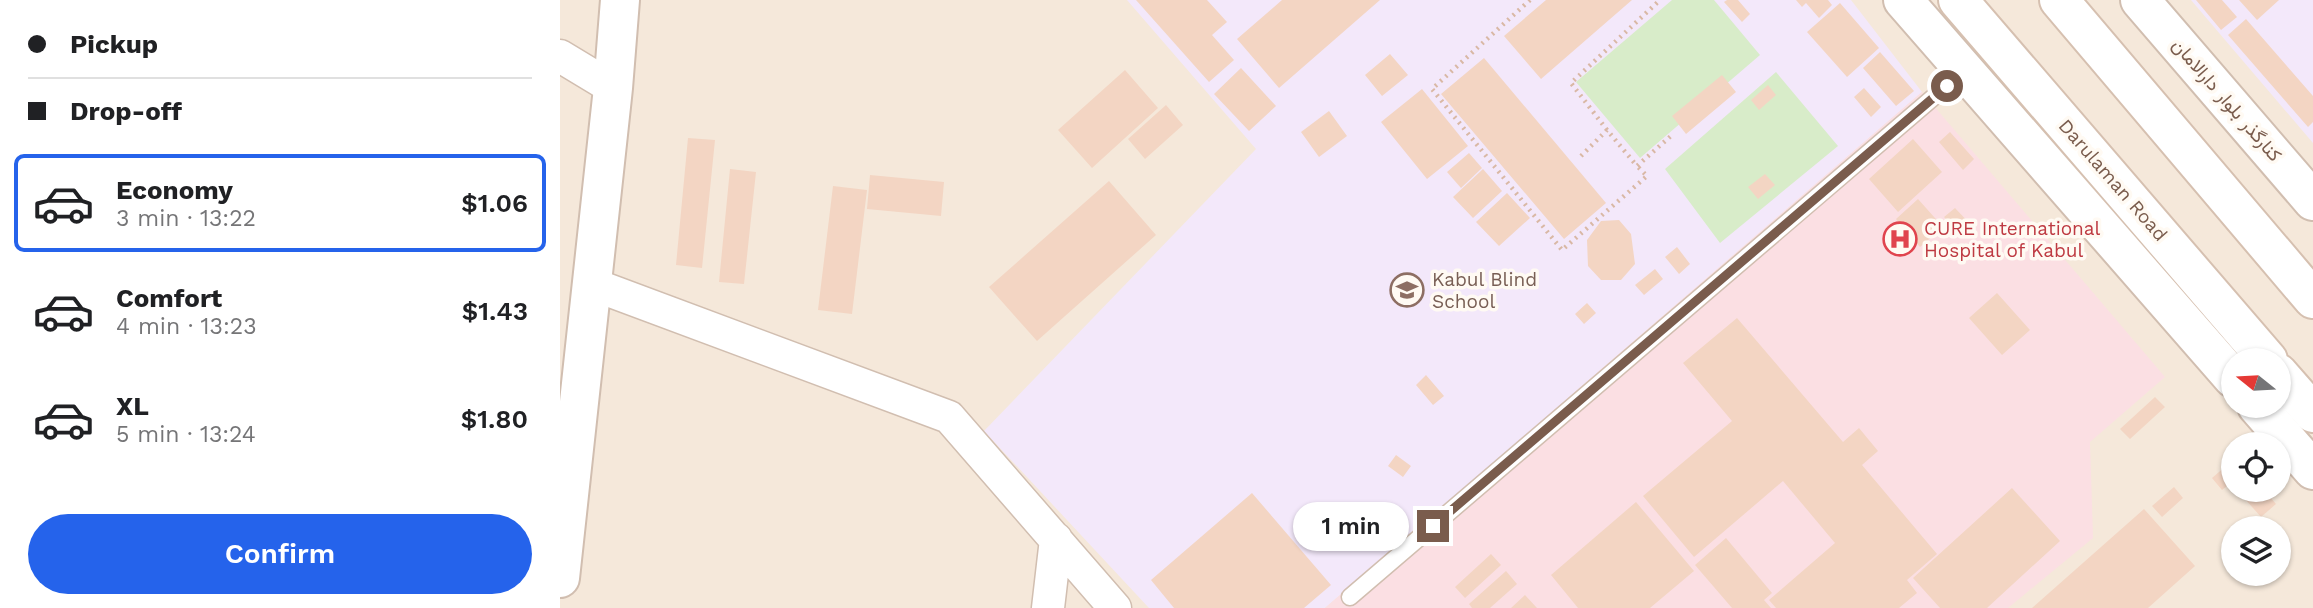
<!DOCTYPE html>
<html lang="en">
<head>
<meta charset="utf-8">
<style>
  :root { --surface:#fff; --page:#f2f2f2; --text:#202124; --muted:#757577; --line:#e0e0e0; --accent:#2563eb }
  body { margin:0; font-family:"Work Sans",Vazirmatn,sans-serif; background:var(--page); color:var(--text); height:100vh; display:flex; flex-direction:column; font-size:26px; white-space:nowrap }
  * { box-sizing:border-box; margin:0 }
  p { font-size:23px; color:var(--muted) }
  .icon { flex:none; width:38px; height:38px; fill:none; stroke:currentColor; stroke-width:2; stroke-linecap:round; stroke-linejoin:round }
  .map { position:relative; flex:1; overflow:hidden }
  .panel { display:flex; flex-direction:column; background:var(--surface); width:560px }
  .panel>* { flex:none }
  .banner { display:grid; align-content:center; height:154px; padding:0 28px; background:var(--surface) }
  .needle { width:46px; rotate:288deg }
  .fabs { position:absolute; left:1661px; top:348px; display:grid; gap:14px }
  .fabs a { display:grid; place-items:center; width:70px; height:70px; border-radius:50%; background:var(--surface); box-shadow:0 2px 5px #0004; font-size:35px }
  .end { position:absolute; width:32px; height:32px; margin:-16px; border:9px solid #7a5c4d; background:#fff; box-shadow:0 0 0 4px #fff }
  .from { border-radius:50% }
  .bubble { position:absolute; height:49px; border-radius:24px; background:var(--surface); box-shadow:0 2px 5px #0004; font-size:23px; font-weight:600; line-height:49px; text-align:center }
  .banner b { display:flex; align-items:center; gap:24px; height:66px; font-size:26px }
  .banner b+b { border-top:2px solid var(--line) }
  .banner i { width:18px; height:18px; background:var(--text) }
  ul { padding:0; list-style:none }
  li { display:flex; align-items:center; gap:21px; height:98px; margin:0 14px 10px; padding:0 14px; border:4px solid transparent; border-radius:10px }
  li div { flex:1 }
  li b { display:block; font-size:26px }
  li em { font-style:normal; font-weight:600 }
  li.current { border-color:var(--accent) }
  li>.icon { width:63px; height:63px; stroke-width:1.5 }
  .action { display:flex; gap:14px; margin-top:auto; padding:14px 28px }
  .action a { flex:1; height:80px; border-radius:42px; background:var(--accent); color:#fff; font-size:28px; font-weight:600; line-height:80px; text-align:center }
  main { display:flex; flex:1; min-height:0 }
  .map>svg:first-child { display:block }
  .residential { fill:#f5e8da; fill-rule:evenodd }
  .education { fill:#f3e8fa }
  .medical { fill:#fbdfe3 }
  .green { fill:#d8ecc9 }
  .building { fill:#f3d5c3 }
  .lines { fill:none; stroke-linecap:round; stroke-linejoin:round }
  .service-casing { stroke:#d1beb0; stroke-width:19 }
  .minor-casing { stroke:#d1beb0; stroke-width:35 }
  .tertiary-casing { stroke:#d1beb0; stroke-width:42 }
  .secondary-casing { stroke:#d6c0b0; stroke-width:42 }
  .path { stroke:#d9b8a5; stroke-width:4.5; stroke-dasharray:2 5; stroke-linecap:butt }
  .service { stroke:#fff; stroke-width:16 }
  .minor { stroke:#fff; stroke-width:32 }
  .tertiary { stroke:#fff; stroke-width:38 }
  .secondary { stroke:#fff; stroke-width:38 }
  .route { stroke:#7a5c4d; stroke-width:9 }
  .labels { text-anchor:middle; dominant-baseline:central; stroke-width:7; stroke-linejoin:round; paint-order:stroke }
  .street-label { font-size:19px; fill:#7a5c4d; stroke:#fffaf3 }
  .health-label { font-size:19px; fill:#be3a42; stroke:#fffaf3; text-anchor:start }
  .education-label { font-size:19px; fill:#785e54; stroke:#fffaf3; text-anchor:start }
</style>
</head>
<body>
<main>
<section class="panel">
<div class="banner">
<b><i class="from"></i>Pickup</b>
<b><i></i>Drop-off</b>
</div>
<ul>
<li class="current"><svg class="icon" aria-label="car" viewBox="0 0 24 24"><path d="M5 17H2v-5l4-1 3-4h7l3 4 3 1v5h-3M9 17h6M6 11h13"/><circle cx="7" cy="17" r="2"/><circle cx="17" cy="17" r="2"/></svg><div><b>Economy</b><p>3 min · 13:22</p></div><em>$1.06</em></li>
<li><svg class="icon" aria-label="car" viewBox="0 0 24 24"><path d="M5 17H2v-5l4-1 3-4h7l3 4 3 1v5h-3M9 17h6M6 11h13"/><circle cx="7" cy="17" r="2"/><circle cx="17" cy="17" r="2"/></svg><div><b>Comfort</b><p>4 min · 13:23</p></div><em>$1.43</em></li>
<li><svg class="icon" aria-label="car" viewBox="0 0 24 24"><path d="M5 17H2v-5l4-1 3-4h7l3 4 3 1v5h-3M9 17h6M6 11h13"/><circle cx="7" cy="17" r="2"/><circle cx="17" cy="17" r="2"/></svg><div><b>XL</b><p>5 min · 13:24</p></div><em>$1.80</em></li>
</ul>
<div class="action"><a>Confirm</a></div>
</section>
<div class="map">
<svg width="1753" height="608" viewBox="0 0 1753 608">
  <rect width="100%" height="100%" fill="#fdf6ec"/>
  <path class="residential" d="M0,0H1753V608H0ZM1673,360H1718V406H1673ZM1673,444H1718V490H1673ZM1673,528H1718V574H1673Z"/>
  <path class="education" d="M567,0H1291L1362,92L765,608H589L424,431L696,149Z
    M1631,0H1753V143Z"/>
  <path class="medical" d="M1362,92L1605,377L1530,442L1533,538L1448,608H765Z"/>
  <path class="green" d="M1112,0H1154L1200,55L1080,158L1016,82Z
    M1216,72L1278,146L1160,243L1105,169Z"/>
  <path class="building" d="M576,0H647L667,22L652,35L674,60L649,82Z
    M722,0H820L719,88L677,39Z
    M986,0H1072L981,79L944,36Z
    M1167,0H1178L1190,14L1182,22L1164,2Z
    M1236,0H1268L1272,5L1259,18L1246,3L1242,7Z
    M1636,0H1662L1677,17L1661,30Z
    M1679,0H1719L1697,20Z
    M1280,3L1319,48L1287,77L1247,32Z
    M1686,19L1753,96V122L1748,127L1668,35Z
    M1320,52L1354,91L1336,106L1303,68Z
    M830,54L848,75L822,96L805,75Z
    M924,58L1046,203L1004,239L881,94Z
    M681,68L716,106L689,131L654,94Z
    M565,70L598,108L532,168L498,130Z
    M1162,75L1176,92L1126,134L1112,116Z
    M1208,85L1216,95L1199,110L1191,100Z
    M1304,88L1321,107L1311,117L1294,97Z
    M862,89L908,146L867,179L821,122Z
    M606,105L623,125L585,159L568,139Z
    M769,111L787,136L759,157L741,132Z
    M1390,132L1414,159L1403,170L1379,142Z
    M128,138L155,140L142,268L116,265Z
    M1353,139L1382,172L1338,212L1309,179Z
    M909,153L922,168L901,188L887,172Z
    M170,169L196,172L184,284L159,282Z
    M923,169L942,191L913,218L893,197Z
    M1205,174L1215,185L1198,199L1188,187Z
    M310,175L384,182L381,216L307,209Z
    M549,181L596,235L477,341L429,287Z
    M273,186L307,190L292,314L258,310Z
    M947,193L970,218L939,246L916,222Z
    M1358,199L1383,227L1360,247L1336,219Z
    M1395,208L1413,227L1402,237L1384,217Z
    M1059,220L1071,234L1075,264L1061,280H1041L1028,266L1027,240L1041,221Z
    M1117,247L1130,264L1119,274L1105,257Z
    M1095,269L1103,279L1084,295L1075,285Z
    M1437,293L1470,330L1442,355L1409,318Z
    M1027,303L1036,313L1024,324L1015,314Z
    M1177,318L1283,442L1299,428L1318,451L1302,465L1377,554L1347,580L1357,593L1339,608H1216L1209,600L1275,543L1223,481L1134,557L1083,496L1172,421L1123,363Z
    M866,375L884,396L873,405L856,385Z
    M1595,397L1605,407L1570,439L1560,429Z
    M836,455L851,466L843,477L828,466Z
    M1673,460V485L1671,483L1662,490L1652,478Z
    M1614,487L1623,498L1602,517L1592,506Z
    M1452,488L1500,541L1427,608H1380L1353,578Z
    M1677,490H1704L1716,504L1701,517Z
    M692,493L771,585L744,608H614L591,580Z
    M1076,502L1134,571L1090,608H1018L991,575Z
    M1584,509L1635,566L1588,608H1472Z
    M1166,538L1212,593L1204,600L1211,608H1172L1135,565Z
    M931,554L941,565L905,598L895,587Z
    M946,571L957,584L930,608H912L909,604Z
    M965,595L977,608H951Z"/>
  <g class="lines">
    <defs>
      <path id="service" d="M790,597L1404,71"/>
      <path id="minor" d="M0,56L53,88
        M32,284L389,417L555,608
        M488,608L496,539"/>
      <path id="tertiary" d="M1343,0L1673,378
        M1580,0L1753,201
        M1697,406L1753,470
        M0,578L53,88L60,0"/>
      <path id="secondary" d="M1398,0L1708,360
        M1499,0L1753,299
        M1718,373L1753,413"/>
    </defs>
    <use href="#service" class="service-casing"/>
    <use href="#minor" class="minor-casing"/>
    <use href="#tertiary" class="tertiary-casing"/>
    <use href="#secondary" class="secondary-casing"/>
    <path class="path" d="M970,0L872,89L1002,250L1087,176L1077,166
      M1047,130L1011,83L1100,0
      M1021,156L1047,130L1077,166L1112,135"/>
    <use href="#service" class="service"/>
    <use href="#minor" class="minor"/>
    <use href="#tertiary" class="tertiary"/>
    <use href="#secondary" class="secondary"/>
  </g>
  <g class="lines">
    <path class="route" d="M873,526L1387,86"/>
  </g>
  <defs>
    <symbol id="hospital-ring" viewBox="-11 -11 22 22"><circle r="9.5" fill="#fffaf3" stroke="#e0444e" stroke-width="1.5"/><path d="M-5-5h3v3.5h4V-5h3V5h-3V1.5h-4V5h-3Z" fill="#e0444e"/></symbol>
    <symbol id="school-ring" viewBox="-11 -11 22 22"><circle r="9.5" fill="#fffaf3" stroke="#8d6e63" stroke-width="1.5"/><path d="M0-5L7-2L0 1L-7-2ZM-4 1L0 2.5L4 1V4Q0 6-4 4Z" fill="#8d6e63"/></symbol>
  </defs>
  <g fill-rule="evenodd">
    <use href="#hospital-ring" x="1321" y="220" width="38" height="38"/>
    <use href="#school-ring" x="828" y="271" width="38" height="38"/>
  </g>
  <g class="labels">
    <g class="street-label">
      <text transform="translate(1667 100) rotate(49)">کنارگذر بلوار دارالامان</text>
      <text transform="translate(1553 180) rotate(49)">Darulaman Road</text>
    </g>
    <g class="health-label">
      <text x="1364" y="228">CURE International<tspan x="1364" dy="22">Hospital of Kabul</tspan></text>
    </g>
    <g class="education-label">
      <text x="872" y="279">Kabul Blind<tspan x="872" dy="22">School</tspan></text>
    </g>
  </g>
</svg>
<div class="fabs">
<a><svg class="needle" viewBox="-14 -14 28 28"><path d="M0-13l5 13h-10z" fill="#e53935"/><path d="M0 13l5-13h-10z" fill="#757577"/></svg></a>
<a><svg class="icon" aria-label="locate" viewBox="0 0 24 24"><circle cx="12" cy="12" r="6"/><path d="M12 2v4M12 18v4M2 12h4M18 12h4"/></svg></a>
<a><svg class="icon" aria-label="layers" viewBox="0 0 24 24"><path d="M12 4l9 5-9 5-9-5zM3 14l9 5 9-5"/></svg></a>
</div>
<i class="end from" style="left:1387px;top:86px"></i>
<i class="end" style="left:873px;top:526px"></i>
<div class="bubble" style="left:733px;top:502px;width:116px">1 min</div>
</div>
</main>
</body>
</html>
